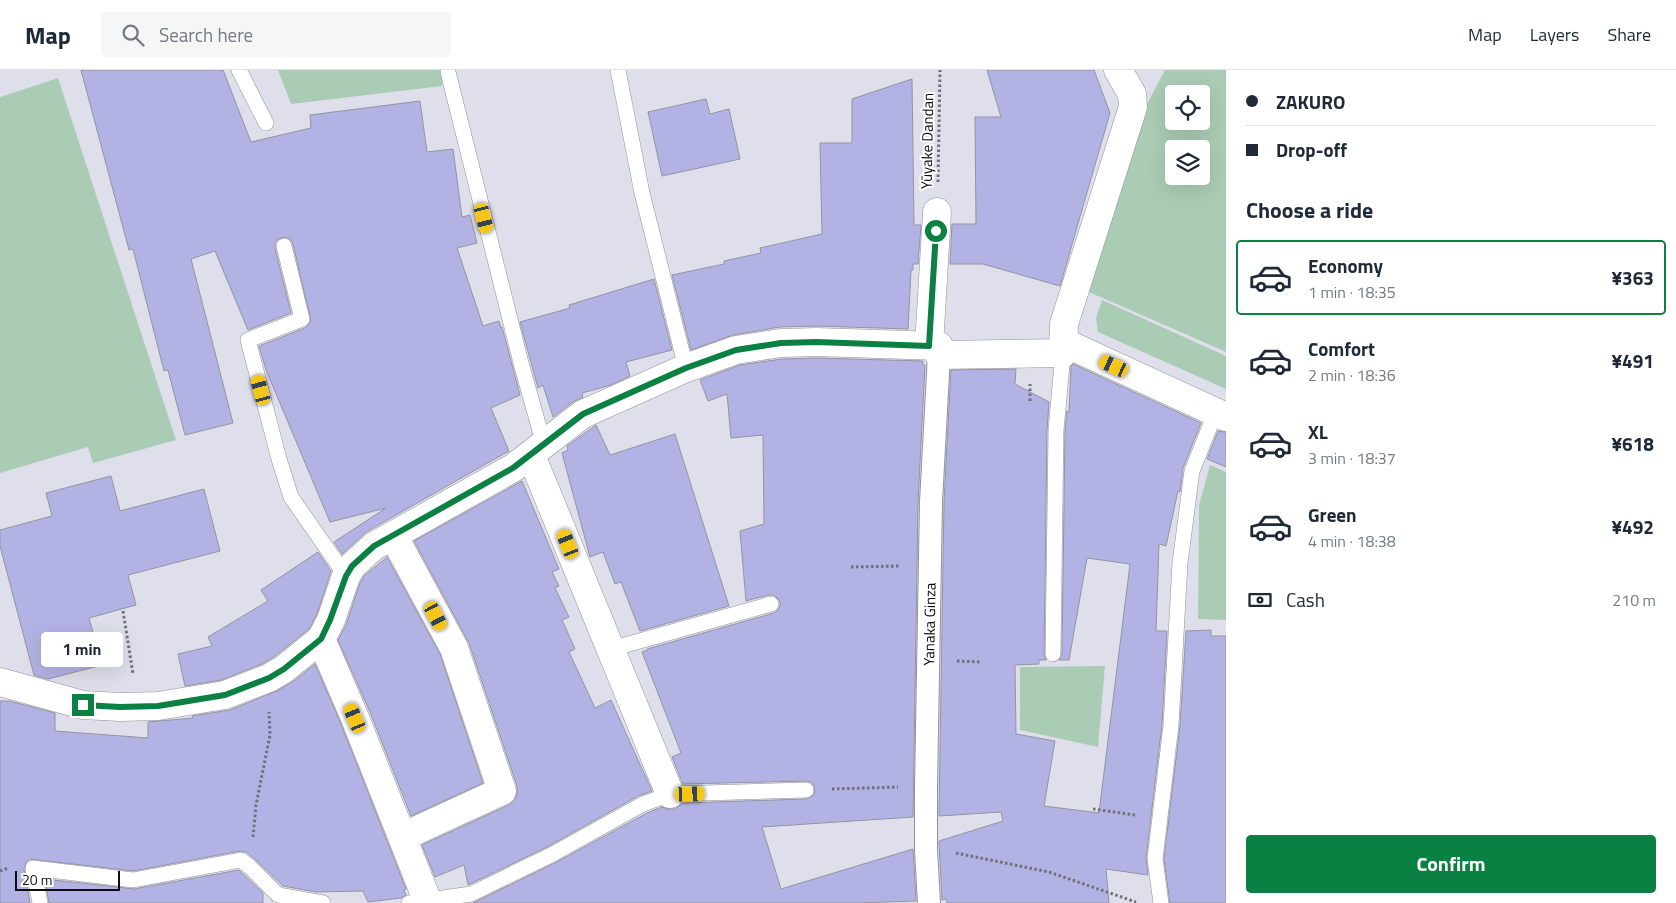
<!DOCTYPE html>
<html lang="en">
<head>
<meta charset="utf-8">
<style>
  :root { --surface:#fff; --page:#f6f6f7; --text:#1f2937; --muted:#747a83; --line:#e0e1e3; --accent:#0b8043 }
  body { margin:0; font-family:"Titillium Web",sans-serif; background:var(--page); color:var(--text); height:100vh; display:flex; flex-direction:column; font-size:19px; white-space:nowrap }
  * { box-sizing:border-box; margin:0 }
  p { font-size:16px; color:var(--muted) }
  .icon { flex:none; width:28px; height:28px; fill:none; stroke:currentColor; stroke-width:2; stroke-linecap:round; stroke-linejoin:round }
  .map { position:relative; flex:1; overflow:hidden }
  .panel { display:flex; flex-direction:column; background:var(--surface); width:450px }
  .panel>* { flex:none }
  .banner { display:grid; align-content:center; height:110px; padding:0 20px; background:var(--surface) }
  .fabs { position:absolute; left:1165px; top:15px; display:grid; gap:10px }
  .fabs a { display:grid; place-items:center; width:45px; height:45px; border-radius:5px; background:var(--surface); box-shadow:0 5px 20px #0002; font-size:25px }
  .scale { position:absolute; left:15px; bottom:12px; width:105px; box-sizing:border-box; padding-left:5px; border:2px solid #0d0d11; border-top:0; font-size:14px; line-height:18px; white-space:nowrap; color:#0d0d11; -webkit-text-stroke:4px #fff; paint-order:stroke }
  .end { position:absolute; width:22px; height:22px; margin:-11px; border:6px solid #0b8043; background:#fff; box-shadow:0 0 0 2px #fff }
  .from { border-radius:50% }
  .bubble { position:absolute; height:35px; border-radius:5px; background:var(--surface); box-shadow:0 5px 20px #0002; font-size:16px; font-weight:700; line-height:35px; text-align:center }
  .car { position:absolute; width:15px; height:30px; margin:-15px -8px; border-radius:6px; box-shadow:0 0 4px 1px #0007; background:linear-gradient(#f5c518 24%,#345 0 40%,#f5c518 0 76%,#345 0 86%,#f5c518 0) }
  .banner b { display:flex; align-items:center; gap:18px; height:48px; font-size:19px }
  .banner b+b { border-top:1px solid var(--line) }
  .banner i { width:12px; height:12px; background:var(--text) }
  ul { padding:0; list-style:none }
  li { display:flex; align-items:center; gap:15px; height:75px; margin:0 10px 8px; padding:0 10px; border:2px solid transparent; border-radius:5px }
  li div { flex:1 }
  li b { display:block; font-size:19px }
  li em { font-style:normal; font-weight:700 }
  li.selected { border-color:var(--accent) }
  li>.icon { width:45px; height:45px; stroke-width:1.5 }
  h2 { padding:0 20px; font-size:22px; line-height:60px }
  .pay { display:flex; align-items:center; gap:12px; height:55px; padding:0 20px; font-size:19px }
  .pay p { margin-inline-start:auto }
  .cta { display:flex; gap:10px; margin-top:auto; padding:10px 20px }
  .cta a { flex:1; height:58px; border-radius:5px; background:var(--accent); color:#fff; font-size:20px; font-weight:700; line-height:58px; text-align:center }
  header { display:flex; align-items:center; gap:30px; box-sizing:border-box; height:70px; padding:0 25px; background:var(--surface); border-bottom:1px solid var(--line) }
  header strong { font-size:24px }
  nav { display:flex; gap:28px; margin-inline-start:auto; font-size:18px }
  .search { width:350px; height:45px; background:var(--page); display:flex; align-items:center; gap:12px; box-sizing:border-box; padding:0 18px; border-radius:5px; color:var(--muted); font-size:19px }
  main { display:flex; flex:1; min-height:0 }
  .map>svg:first-child { display:block }
  .green { fill:#abccb4; fill-rule:evenodd }
  .building { fill:#b3b2e5; stroke:#93949f }
  .lines { fill:none; stroke-linecap:round; stroke-linejoin:round }
  .service-casing { stroke:#91919d; stroke-width:16 }
  .pedestrian-casing { stroke:#91919d; stroke-width:24 }
  .minor-casing { stroke:#91919d; stroke-width:29 }
  .path { stroke:#707078; stroke-width:3; stroke-dasharray:2.5 2.5; stroke-linecap:butt }
  .service { stroke:#fff; stroke-width:15 }
  .pedestrian { stroke:#fff; stroke-width:22 }
  .minor { stroke:#fff; stroke-width:28 }
  .route { stroke:#0b8043; stroke-width:6 }
  .labels { text-anchor:middle; dominant-baseline:central; stroke-width:4; stroke-linejoin:round; paint-order:stroke }
  .street-label { font-size:15px; fill:#0d0d11; stroke:#fff }
</style>
</head>
<body>
<header>
<strong>Map</strong>
<div class="search"><svg class="icon" aria-label="search" viewBox="0 0 24 24"><circle cx="10" cy="10" r="6"/><path d="M15 15l6 6"/></svg>Search here</div>
<nav><a>Map</a><a>Layers</a><a>Share</a></nav>
</header>
<main>
<div class="map">
<svg width="1226" height="833" viewBox="0 0 1226 833">
  <rect width="100%" height="100%" fill="#dfdfec"/>
  <path class="green" d="M278,0H443L442,16L291,34Z
    M1165,0H1226V282L1089,222L1145,38ZM1174,24H1201V51H1174ZM1174,79H1201V106H1174Z
    M58,8L176,370L93,393L88,377L0,403V27Z
    M1102,230L1226,286V319L1098,262L1096,248Z
    M1210,395L1226,402V550L1198,549L1199,435Z
    M1105,596L1098,677L1020,660V597Z"/>
  <path class="building" d="M81,0H223L251,72L311,58L310,45L420,31L427,82L453,79L462,147L470,145L477,173L457,178L483,256L499,251L501,258L502,257L520,325L491,338L509,381L366,462L342,484L334,472L386,438L330,452L266,300L259,276L305,258L311,251L293,174L290,169L286,167L278,169L275,173V178L291,243L248,260L215,181L191,189L233,353L185,365L168,300L164,301L133,179L129,180Z
    M987,0H1094L1110,43L1060,216L983,194H950L952,154H976L975,47H1001Z
    M912,9L914,155H921L918,194H913V200H911L908,259L817,256L780,257L733,265L691,280L672,205L724,194V191L761,183L760,178L822,164L820,73H852V29Z
    M706,29L710,44L729,39L740,89L662,106L648,42Z
    M654,209L672,280L626,292L630,306L611,315L582,323L583,327L573,332L553,347L543,315L538,318L520,252L570,238L569,235Z
    M816,288L923,291V295H925L918,432L913,747L762,757L781,819L913,779L916,831L857,833H473L555,793L647,743L662,737L668,739H675L683,733L806,729L814,725L815,720L814,716L811,712L806,711L683,714L672,687L681,683L642,582L647,580V579L774,543L778,540L780,536V531L774,525H768L746,531L740,461L764,454L763,365L731,368L727,324L708,331L700,310L740,295L782,289Z
    M1073,294L1201,353L1183,398L1180,422L1178,421L1166,476L1159,474L1156,561H1167L1162,654L1146,788L1148,805L1106,799L1109,833H947L946,829L942,830L939,771L1003,751L1001,742L939,746L944,432L951,300L1016,299L1015,314L1049,332L1047,360L1044,584L1046,590H1039V594L1015,595L1016,664L1055,671L1044,736L1099,743L1130,494L1087,488L1069,590H1059L1062,584L1065,360L1067,341L1069,342L1071,296Z
    M596,355L610,385L675,364L729,536L640,561L621,512L615,514L603,482L590,487L562,383L568,380L567,376Z
    M1218,361L1226,362V397L1207,389Z
    M111,406L120,441L204,419L220,481L128,505L136,535L89,548L102,595L48,609L34,605L0,476V460L52,446L46,423Z
    M522,411L559,499L552,502L559,516L555,518L569,547L562,550L575,579L569,582L595,638L611,630L652,721L638,726L547,777L468,815L464,795L435,807L422,775L509,735L515,730L517,723V716L469,573L414,471Z
    M318,482L331,501L317,544L309,559L275,586L262,594L221,610L185,616L178,584L212,576L208,567L268,531L261,520Z
    M387,487L440,584L483,713L411,746L370,642L338,570L346,555L360,513L364,506Z
    M1211,560V566H1226V833H1170L1164,789L1180,656L1186,561Z
    M315,594L341,654L406,819L404,820L406,825L401,828L368,832L363,821L316,822L283,816L256,790L246,782L240,781L133,801L30,789L26,792L24,799L30,833H0V631H9L55,643V661L148,668V652L193,648L192,646L230,640L277,621L294,611Z
    M239,800L263,823V833H49L45,809L134,819Z"/>
  <g class="lines">
    <defs>
      <path id="service" d="M239,0L266,53
        M618,0L642,123L686,298
        M448,2L521,293L544,375
        M284,176L302,249L248,270L279,389L291,427L346,506
        M611,579L771,534
        M1053,584L1056,360L1063,283
        M40,833L33,798L133,810L241,790L250,797L278,825L323,833
        M409,833L471,824L551,785L643,734L670,724L806,720
        M1161,833L1155,789L1171,655L1180,493L1192,401L1216,341"/>
      <g id="pedestrian">
        <path id="s1" d="M929,833L926,780V717L931,432L939,285"/>
      </g>
      <path id="minor" d="M1063,272L1226,347
        M929,276L937,142
        M531,385L670,724
        M393,465L454,578L502,721L402,767
        M321,569L355,648L427,830
        M0,612L83,635L120,637L158,636L225,625L269,608L284,599L321,569L331,550L346,506L352,496L374,476L513,398L583,344L686,298L736,280L781,273L816,272L939,276V285L1063,283L1064,254L1133,37L1132,24L1118,0"/>
    </defs>
    <use href="#service" class="service-casing"/>
    <use href="#pedestrian" class="pedestrian-casing"/>
    <use href="#minor" class="minor-casing"/>
    <path class="path" d="M938,112L940,0
      M1030,331V314
      M851,497L900,496
      M123,541L133,604
      M957,591L982,592
      M832,719L898,717
      M1093,739L1135,745
      M253,767L256,735L270,665L269,642
      M956,783L1049,802L1136,832
      M0,801L8,798"/>
    <use href="#service" class="service"/>
    <use href="#pedestrian" class="pedestrian"/>
    <use href="#minor" class="minor"/>
  </g>
  <g class="lines">
    <path class="route" d="M83,635L120,637L158,636L225,625L269,608L284,599L321,569L330,550L346,506L352,496L374,476L513,398L583,344L686,298L736,280L781,273L816,272L929,276L936,161"/>
  </g>
  <g class="labels">
    <g class="street-label">
      <text transform="translate(927 71) rotate(-89)">Yūyake Dandan</text>
      <text stroke="none"><textPath href="#s1" startOffset="279">Yanaka Ginza</textPath></text>
    </g>
  </g>
</svg>
<div class="fabs">
<a><svg class="icon" aria-label="locate" viewBox="0 0 24 24"><circle cx="12" cy="12" r="6"/><path d="M12 2v4M12 18v4M2 12h4M18 12h4"/></svg></a>
<a><svg class="icon" aria-label="layers" viewBox="0 0 24 24"><path d="M12 4l9 5-9 5-9-5zM3 14l9 5 9-5"/></svg></a>
</div>
<div class="scale">20 m</div>
<i class="end from" style="left:936px;top:161px"></i>
<i class="end" style="left:83px;top:635px"></i>
<div class="bubble" style="left:41px;top:562px;width:82px">1 min</div>
<i class="car" style="left:484px;top:148px;rotate:166deg"></i>
<i class="car" style="left:1114px;top:296px;rotate:295deg"></i>
<i class="car" style="left:261px;top:320px;rotate:345deg"></i>
<i class="car" style="left:568px;top:474px;rotate:338deg"></i>
<i class="car" style="left:436px;top:546px;rotate:152deg"></i>
<i class="car" style="left:355px;top:648px;rotate:337deg"></i>
<i class="car" style="left:690px;top:724px;rotate:88deg"></i>
</div>
<section class="panel">
<div class="banner">
<b><i class="from"></i>ZAKURO</b>
<b><i></i>Drop-off</b>
</div>
<h2>Choose a ride</h2>
<ul>
<li class="selected"><svg class="icon" aria-label="car" viewBox="0 0 24 24"><path d="M5 17H2v-5l4-1 3-4h7l3 4 3 1v5h-3M9 17h6M6 11h13"/><circle cx="7" cy="17" r="2"/><circle cx="17" cy="17" r="2"/></svg><div><b>Economy</b><p>1 min · 18:35</p></div><em>¥363</em></li>
<li><svg class="icon" aria-label="car" viewBox="0 0 24 24"><path d="M5 17H2v-5l4-1 3-4h7l3 4 3 1v5h-3M9 17h6M6 11h13"/><circle cx="7" cy="17" r="2"/><circle cx="17" cy="17" r="2"/></svg><div><b>Comfort</b><p>2 min · 18:36</p></div><em>¥491</em></li>
<li><svg class="icon" aria-label="car" viewBox="0 0 24 24"><path d="M5 17H2v-5l4-1 3-4h7l3 4 3 1v5h-3M9 17h6M6 11h13"/><circle cx="7" cy="17" r="2"/><circle cx="17" cy="17" r="2"/></svg><div><b>XL</b><p>3 min · 18:37</p></div><em>¥618</em></li>
<li><svg class="icon" aria-label="car" viewBox="0 0 24 24"><path d="M5 17H2v-5l4-1 3-4h7l3 4 3 1v5h-3M9 17h6M6 11h13"/><circle cx="7" cy="17" r="2"/><circle cx="17" cy="17" r="2"/></svg><div><b>Green</b><p>4 min · 18:38</p></div><em>¥492</em></li>
</ul>
<div class="pay"><svg class="icon" aria-label="cash" viewBox="0 0 24 24"><path d="M3 7h18v10H3z"/><circle cx="12" cy="12" r="2"/></svg>Cash<p>210 m</p></div>
<div class="cta"><a>Confirm</a></div>
</section>
</main>
</body>
</html>
